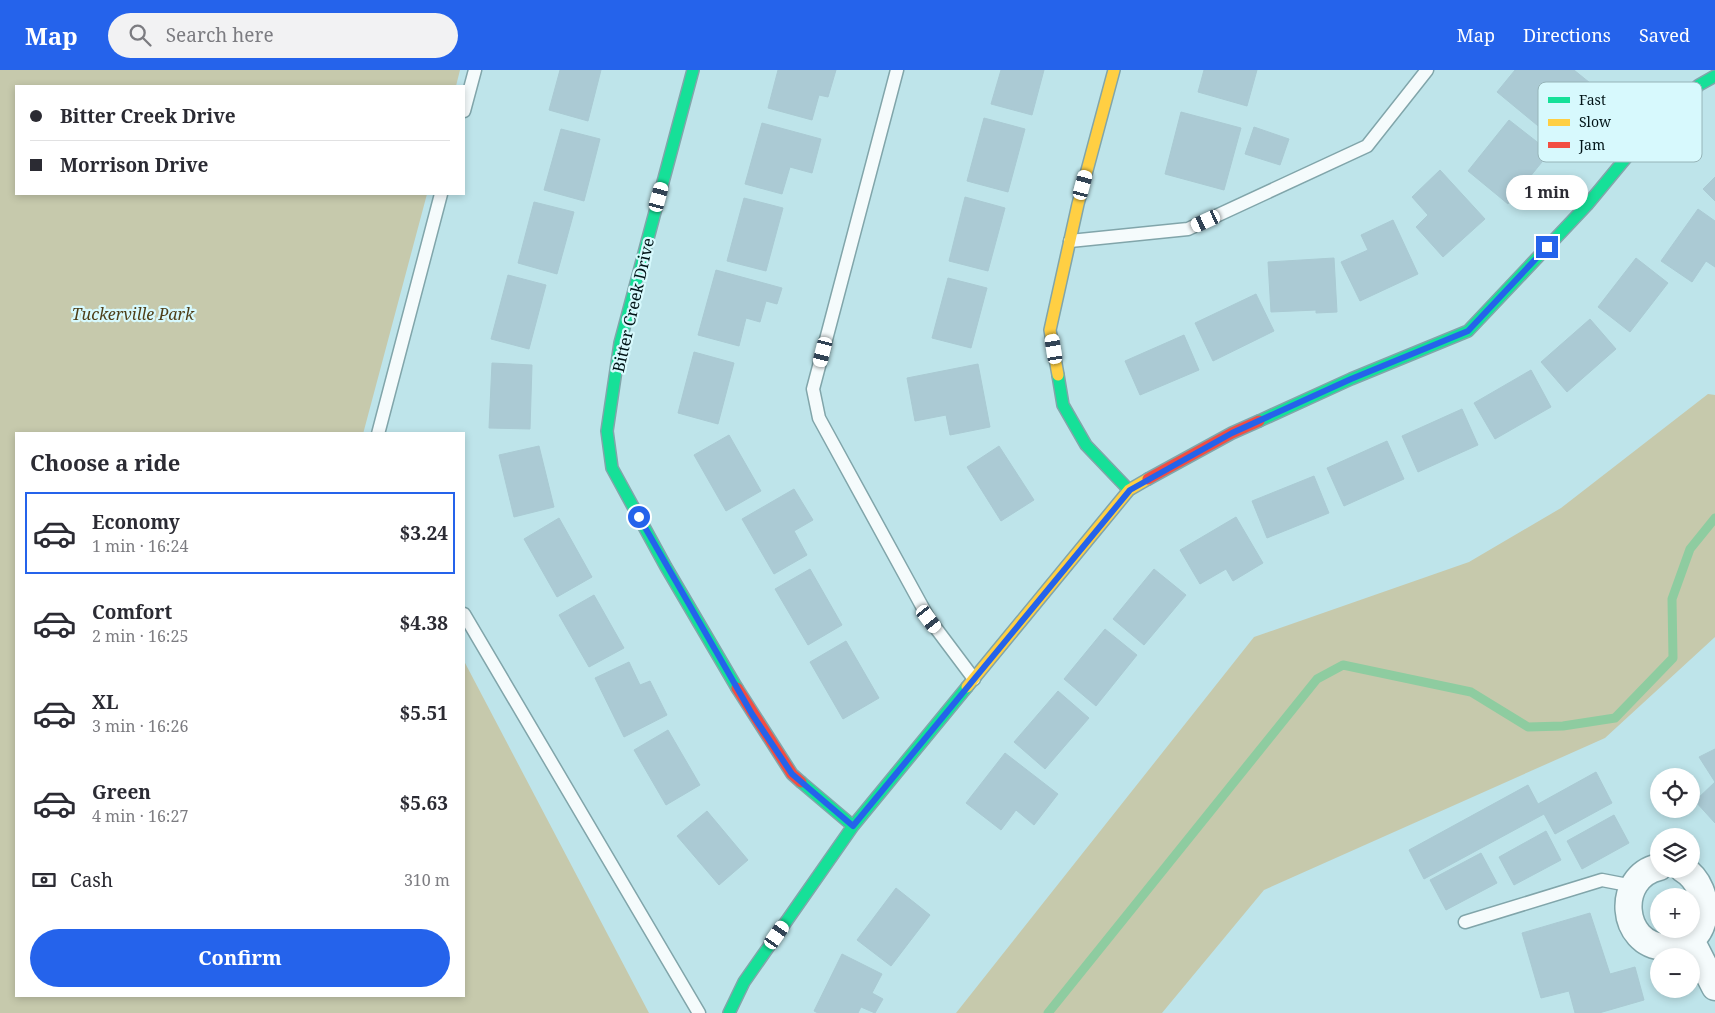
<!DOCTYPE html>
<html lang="en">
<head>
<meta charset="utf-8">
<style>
  :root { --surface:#fff; --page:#f2f2f3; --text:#2b2b33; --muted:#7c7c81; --line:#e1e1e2; --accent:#2563eb }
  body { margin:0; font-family:"Noto Serif",serif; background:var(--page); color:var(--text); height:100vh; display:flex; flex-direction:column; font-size:19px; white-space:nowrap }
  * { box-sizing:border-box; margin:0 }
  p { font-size:16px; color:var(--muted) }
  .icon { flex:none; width:28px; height:28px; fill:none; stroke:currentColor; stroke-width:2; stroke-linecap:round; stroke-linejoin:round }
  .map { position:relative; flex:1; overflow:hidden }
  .side { position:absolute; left:15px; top:362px; width:450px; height:565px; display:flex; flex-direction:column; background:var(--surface); border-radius:0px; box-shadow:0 2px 8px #0003 }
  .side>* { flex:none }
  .guide { position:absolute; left:15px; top:15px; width:450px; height:110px; border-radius:0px; box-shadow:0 2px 8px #0003; display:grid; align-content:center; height:110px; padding:0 15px; background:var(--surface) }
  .buttons { position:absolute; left:1650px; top:698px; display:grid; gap:10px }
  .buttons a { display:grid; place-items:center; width:50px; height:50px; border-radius:50%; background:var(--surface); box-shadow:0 2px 8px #0003; font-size:25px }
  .end { position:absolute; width:22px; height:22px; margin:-11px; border:6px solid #2563eb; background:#fff; box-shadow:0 0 0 2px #fff }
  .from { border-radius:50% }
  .bubble { position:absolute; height:35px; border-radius:18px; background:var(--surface); box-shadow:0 2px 8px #0003; font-size:16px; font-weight:700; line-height:35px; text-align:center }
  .car { position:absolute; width:15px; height:30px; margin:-15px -8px; border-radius:6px; box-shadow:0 0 4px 1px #0007; background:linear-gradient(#fff 24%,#345 0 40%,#fff 0 76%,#345 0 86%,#fff 0) }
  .guide b { display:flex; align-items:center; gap:18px; height:48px; font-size:19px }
  .guide b+b { border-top:1px solid var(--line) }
  .guide i { width:12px; height:12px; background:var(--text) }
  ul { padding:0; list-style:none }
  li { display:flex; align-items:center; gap:15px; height:82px; margin:0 10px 8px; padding:0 5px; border:2px solid transparent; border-radius:0px }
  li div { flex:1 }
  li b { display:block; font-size:19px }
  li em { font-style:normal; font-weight:700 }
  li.current { border-color:var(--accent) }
  li>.icon { width:45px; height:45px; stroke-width:1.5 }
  h2 { padding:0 15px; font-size:22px; line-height:60px }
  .pay { display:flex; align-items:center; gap:12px; height:55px; padding:0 15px; font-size:19px }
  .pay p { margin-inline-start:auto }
  .primary-button { display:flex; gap:10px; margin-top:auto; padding:10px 15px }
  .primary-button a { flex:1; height:58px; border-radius:30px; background:var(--accent); color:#fff; font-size:20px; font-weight:700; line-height:58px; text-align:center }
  header { display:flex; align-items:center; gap:30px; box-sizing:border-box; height:70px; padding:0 25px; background:var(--accent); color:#fff }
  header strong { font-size:24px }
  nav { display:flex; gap:28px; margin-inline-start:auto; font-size:18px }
  .search { width:350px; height:45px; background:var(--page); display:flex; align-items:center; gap:12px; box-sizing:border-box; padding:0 18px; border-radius:28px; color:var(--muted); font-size:19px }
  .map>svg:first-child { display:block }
  .green { fill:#c6c9ac }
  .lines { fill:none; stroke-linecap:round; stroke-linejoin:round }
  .stream { stroke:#8ecca0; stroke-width:9 }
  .building { fill:#abcad4; stroke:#aacad3 }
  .lane-casing { stroke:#81a5aa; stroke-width:15 }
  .street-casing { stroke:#81a5aa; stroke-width:29 }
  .fast-casing { stroke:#81a5aa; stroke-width:14 }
  .slow-casing { stroke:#81a5aa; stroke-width:14 }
  .jam-casing { stroke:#81a5aa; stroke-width:14 }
  .lane { stroke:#f5fbfc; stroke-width:12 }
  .street { stroke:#f5fbfc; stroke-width:26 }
  .fast { stroke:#16e098; stroke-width:11 }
  .slow { stroke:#ffcf43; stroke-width:11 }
  .jam { stroke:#f24e42; stroke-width:11 }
  .route { stroke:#2563eb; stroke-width:6 }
  .labels { text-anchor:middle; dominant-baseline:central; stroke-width:4.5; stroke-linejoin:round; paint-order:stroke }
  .street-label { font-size:16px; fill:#001316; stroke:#d7f9fd }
  .park-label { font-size:16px; font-style:italic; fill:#4e3e18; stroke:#d7f9fd }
  .key { fill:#d7f9fd; stroke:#96b4b8; stroke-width:1 }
  .key-label { font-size:14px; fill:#001316 }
</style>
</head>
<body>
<header>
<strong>Map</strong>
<div class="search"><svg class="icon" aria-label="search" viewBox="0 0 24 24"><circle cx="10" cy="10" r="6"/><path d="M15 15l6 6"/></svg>Search here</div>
<nav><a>Map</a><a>Directions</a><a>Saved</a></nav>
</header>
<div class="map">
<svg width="1715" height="943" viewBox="0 0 1715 943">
  <rect width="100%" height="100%" fill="#bee4ea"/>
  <path class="green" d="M0,0H460L456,16H16V124H427L363,364H16V926H464V591L649,943H0Z
    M1708,324L1715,325V567L1605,668L1264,820L1162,943H956L1254,567L1469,492L1561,438Z"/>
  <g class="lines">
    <path class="stream" d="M1048,943L1317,609L1343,595L1471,622L1528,657L1563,656L1615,648L1673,588L1672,529L1690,479L1715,448"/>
  </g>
  <path class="building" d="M560,0H601L588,51L549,40Z
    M778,0H836L828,27L819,25L812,50L768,38Z
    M1001,0H1044L1032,45L991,34Z
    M1204,0H1257L1247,36L1198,22Z
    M1515,0H1574L1595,17L1575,43L1564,34L1543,60L1497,22Z
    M1181,42L1241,58L1224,120L1165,104Z
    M984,48L1025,59L1008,122L967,111Z
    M1509,50L1550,82L1508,134L1468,101Z
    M762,53L821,69L812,103L790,97L782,124L745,114Z
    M1254,57L1289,69L1280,95L1245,84Z
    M561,59L600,69L584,131L544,120Z
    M1440,100L1485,149L1443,187L1416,157L1428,145L1412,127Z
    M1715,107V131L1703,119Z
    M965,127L1005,138L988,201L949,191Z
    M744,128L783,138L766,201L727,191Z
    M534,132L574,142L557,204L518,193Z
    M1698,139L1715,151V197L1706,191L1692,212L1661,191Z
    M1393,150L1418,204L1360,231L1341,192L1368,180L1361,165Z
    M1334,188L1337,242L1316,243V240L1271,242L1268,192Z
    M1636,188L1668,213L1630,262L1598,237Z
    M716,200L782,218L777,234L766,231L760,252L746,248L739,276L698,265Z
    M508,205L546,215L529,279L491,269Z
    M948,208L987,218L971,278L932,268Z
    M1256,224L1274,261L1213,291L1195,253Z
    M1590,249L1616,279L1567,322L1541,292Z
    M1184,265L1199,300L1140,325L1125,291Z
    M694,282L734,293L718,354L678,343Z
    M492,293L532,295L530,359L489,358Z
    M978,294L990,357L950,365L946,345L915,351L907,308Z
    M1531,300L1551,337L1495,369L1474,333Z
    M1462,339L1478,375L1418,402L1402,366Z
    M729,365L761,421L726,441L694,385Z
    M1387,371L1404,409L1344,436L1327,398Z
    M539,376L554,437L514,447L499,385Z
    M999,376L1034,430L1001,451L967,397Z
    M1314,406L1329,443L1267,468L1252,431Z
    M794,419L813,450L794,461L807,485L774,504L742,449Z
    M1236,447L1263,493L1233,511L1226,499L1200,514L1180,480Z
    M559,448L592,507L557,527L524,469Z
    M810,499L842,555L808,575L775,519Z
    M1154,499L1186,525L1144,575L1113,549Z
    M594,525L624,578L589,597L559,545Z
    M1105,559L1137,585L1096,636L1064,609Z
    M846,571L879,628L843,649L810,592Z
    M629,592L640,615L650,611L667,645L624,667L595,608Z
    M1058,621L1089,648L1045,699L1014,672Z
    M668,660L700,715L666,735L634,680Z
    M1715,679V753L1695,731L1715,712L1699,687Z
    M1005,683L1058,724L1034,755L1016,740L1001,760L966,733Z
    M1596,702L1612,733L1555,764L1544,744L1424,809L1409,780L1528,715L1538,734Z
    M707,741L748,790L719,815L677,766Z
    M1614,745L1629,773L1582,799L1567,771Z
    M1546,761L1561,790L1514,815L1499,787Z
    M1481,783L1497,813L1446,840L1430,810Z
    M896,818L930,845L891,896L857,870Z
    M1590,843L1610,904L1635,897L1644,930L1599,943H1575L1569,921L1541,928L1522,863Z
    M842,884L882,904L872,923L883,929L875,943L861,937L858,943H818L814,941Z"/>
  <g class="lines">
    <defs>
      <path id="lane" d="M897,0L813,319L819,348L929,549L974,609
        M464,41L475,0
        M1070,171L1188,159L1367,76L1427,0
        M378,364L441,124
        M464,544L699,943
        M1465,852L1602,810L1633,816"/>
      <path id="street" d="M1659,797C1615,807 1620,875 1665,877C1712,880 1715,818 1683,799
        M1691,870L1715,917"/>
      <path id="fast" d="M693,0L620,273L607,361L612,398L666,497L737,618
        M1058,305L1063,335L1086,375L1129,420
        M1259,351L1351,309L1468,261L1587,135L1649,60L1699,15L1715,6
        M801,712L853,756
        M729,943L744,912L853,756L967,617"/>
      <path id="slow" d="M1058,305L1050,260L1078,134L1114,0
        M967,617L1129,420L1148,409"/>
      <path id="jam" d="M1148,409L1232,363L1259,351
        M737,618L792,704L801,712"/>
    </defs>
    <use href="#lane" class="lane-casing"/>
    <use href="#street" class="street-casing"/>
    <use href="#fast" class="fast-casing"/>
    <use href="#slow" class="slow-casing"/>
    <use href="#jam" class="jam-casing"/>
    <use href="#lane" class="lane"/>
    <use href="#street" class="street"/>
    <use href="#fast" class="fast"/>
    <use href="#slow" class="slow"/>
    <use href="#jam" class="jam"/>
  </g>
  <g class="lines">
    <path class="route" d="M639,447L752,644L792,704L853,756L1130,420L1232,363L1351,309L1468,261L1547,177"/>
  </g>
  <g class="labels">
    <g class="street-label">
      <text transform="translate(633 235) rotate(-77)">Bitter Creek Drive</text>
    </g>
    <g class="park-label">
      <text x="133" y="244">Tuckerville Park</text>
    </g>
  </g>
  <rect x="1538" y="12" width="164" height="80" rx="8" class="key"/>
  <rect x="1548" y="27" width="22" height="6" fill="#16e098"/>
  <rect x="1548" y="49" width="22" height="7" fill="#ffcf43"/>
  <rect x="1548" y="72" width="22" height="6" fill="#f24e42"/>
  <g class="key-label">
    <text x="1579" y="35">Fast</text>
    <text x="1579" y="57">Slow</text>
    <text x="1579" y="80">Jam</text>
  </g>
</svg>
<div class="buttons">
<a><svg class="icon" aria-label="locate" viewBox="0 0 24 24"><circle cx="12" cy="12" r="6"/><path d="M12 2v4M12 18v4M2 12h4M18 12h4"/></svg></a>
<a><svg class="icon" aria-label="layers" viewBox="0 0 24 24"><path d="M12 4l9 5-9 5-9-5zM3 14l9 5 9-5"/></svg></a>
<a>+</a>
<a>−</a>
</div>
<i class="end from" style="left:639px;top:447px"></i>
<i class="end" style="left:1547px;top:177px"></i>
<div class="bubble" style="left:1506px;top:105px;width:82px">1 min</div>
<i class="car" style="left:1083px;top:115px;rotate:15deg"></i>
<i class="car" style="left:659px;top:127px;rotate:15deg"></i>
<i class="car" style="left:1206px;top:151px;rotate:245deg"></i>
<i class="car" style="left:1054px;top:279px;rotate:351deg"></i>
<i class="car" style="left:823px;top:282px;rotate:194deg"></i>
<i class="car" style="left:929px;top:549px;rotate:143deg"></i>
<i class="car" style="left:777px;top:865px;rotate:35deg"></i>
<div class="guide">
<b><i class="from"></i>Bitter Creek Drive</b>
<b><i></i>Morrison Drive</b>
</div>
<section class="side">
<h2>Choose a ride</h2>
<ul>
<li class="current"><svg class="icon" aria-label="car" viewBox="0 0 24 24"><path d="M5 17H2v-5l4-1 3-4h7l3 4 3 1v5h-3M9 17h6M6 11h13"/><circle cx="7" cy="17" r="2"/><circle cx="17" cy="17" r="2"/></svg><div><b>Economy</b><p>1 min · 16:24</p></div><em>$3.24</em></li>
<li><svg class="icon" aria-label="car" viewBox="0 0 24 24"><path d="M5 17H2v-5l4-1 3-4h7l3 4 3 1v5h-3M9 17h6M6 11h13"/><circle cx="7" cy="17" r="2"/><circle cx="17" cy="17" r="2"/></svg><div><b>Comfort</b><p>2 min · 16:25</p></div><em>$4.38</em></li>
<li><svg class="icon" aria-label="car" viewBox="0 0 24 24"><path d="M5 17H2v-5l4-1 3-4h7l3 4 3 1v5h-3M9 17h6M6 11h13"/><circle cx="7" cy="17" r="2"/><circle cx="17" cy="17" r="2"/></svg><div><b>XL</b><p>3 min · 16:26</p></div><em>$5.51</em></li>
<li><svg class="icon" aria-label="car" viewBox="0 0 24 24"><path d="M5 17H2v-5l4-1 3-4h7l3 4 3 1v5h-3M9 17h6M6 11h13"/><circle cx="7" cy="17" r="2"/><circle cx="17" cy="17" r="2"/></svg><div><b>Green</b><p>4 min · 16:27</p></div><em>$5.63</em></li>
</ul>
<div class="pay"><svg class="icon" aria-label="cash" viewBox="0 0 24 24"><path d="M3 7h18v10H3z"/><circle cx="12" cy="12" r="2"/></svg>Cash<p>310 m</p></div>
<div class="primary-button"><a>Confirm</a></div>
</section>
</div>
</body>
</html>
